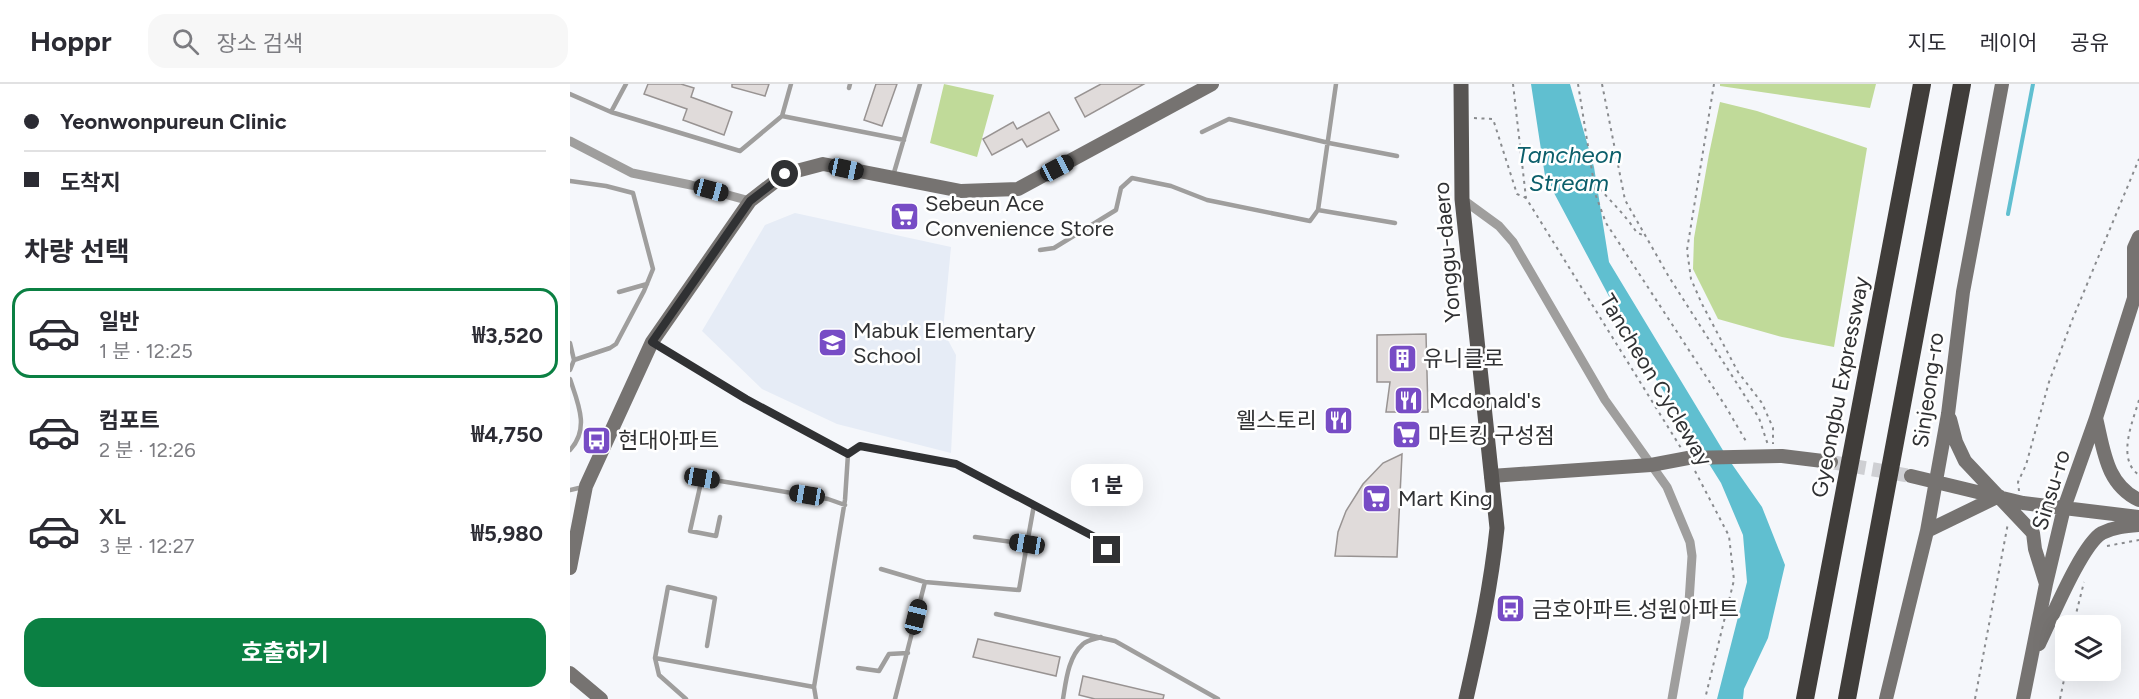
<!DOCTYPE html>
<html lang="ko">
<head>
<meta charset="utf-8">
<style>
  :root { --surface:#fff; --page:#f7f7f7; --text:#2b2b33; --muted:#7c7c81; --line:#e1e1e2; --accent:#0b8043 }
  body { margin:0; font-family:Figtree,"Noto Sans KR",sans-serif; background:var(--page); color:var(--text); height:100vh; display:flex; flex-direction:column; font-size:22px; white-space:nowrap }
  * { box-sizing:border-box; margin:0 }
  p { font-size:20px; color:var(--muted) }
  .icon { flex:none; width:33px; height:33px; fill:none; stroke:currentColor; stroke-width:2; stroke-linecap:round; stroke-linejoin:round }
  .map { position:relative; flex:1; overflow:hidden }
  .details { display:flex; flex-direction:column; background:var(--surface); width:570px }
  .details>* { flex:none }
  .hud { display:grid; align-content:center; height:132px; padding:0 24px; background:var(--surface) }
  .fabs { position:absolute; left:1485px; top:531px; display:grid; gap:12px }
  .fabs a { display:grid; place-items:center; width:66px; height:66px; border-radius:12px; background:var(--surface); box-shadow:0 6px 24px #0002; font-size:30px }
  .end { position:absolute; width:27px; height:27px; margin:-14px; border:8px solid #303133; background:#fff; box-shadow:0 0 0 3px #fff }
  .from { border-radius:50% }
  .bubble { position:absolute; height:42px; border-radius:18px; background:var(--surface); box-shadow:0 6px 24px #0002; font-size:20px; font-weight:700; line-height:42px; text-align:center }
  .car { position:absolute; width:18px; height:36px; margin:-18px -9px; border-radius:8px; box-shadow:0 0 4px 2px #0007; background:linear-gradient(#222 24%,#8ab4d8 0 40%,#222 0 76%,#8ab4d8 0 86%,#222 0) }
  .hud b { display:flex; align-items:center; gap:21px; height:57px; font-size:22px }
  .hud b+b { border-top:2px solid var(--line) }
  .hud i { width:15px; height:15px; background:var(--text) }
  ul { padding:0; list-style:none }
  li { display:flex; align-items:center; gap:18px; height:90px; margin:0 12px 9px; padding:0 12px; border:3px solid transparent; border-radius:18px }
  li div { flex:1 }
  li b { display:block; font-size:22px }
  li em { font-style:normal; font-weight:700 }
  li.selected { border-color:var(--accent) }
  li>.icon { width:54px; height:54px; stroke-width:1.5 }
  h2 { padding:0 24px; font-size:27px; line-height:72px }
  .cta { display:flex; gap:12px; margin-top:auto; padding:12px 24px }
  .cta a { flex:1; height:69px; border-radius:18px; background:var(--accent); color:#fff; font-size:24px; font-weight:700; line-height:69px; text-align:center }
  header { display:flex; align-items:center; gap:36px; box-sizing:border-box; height:84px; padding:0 30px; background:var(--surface); border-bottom:2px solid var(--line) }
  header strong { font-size:28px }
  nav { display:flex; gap:33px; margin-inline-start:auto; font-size:21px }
  .search { width:420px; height:54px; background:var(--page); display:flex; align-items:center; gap:15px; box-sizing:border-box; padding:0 21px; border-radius:18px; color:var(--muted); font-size:22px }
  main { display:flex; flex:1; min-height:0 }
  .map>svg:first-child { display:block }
  .built { fill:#e6ecf6 }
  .green { fill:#c0da99 }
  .water { fill:#60bfd0 }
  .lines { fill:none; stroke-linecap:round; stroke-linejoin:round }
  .stream { stroke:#60bfd0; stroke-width:4 }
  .building { fill:#e0dbda; stroke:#989392; stroke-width:1.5 }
  .secondary-tunnel { stroke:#cecfd3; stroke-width:14; stroke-dasharray:14 7; stroke-linecap:butt }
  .path { stroke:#898b8e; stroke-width:2; stroke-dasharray:3 4.5; stroke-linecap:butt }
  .lane { stroke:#9f9e9d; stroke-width:4.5 }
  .street { stroke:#9f9e9d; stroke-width:9 }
  .secondary { stroke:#767371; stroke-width:14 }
  .primary { stroke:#585553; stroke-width:15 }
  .highway { stroke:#403d3a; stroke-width:18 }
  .route { stroke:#303133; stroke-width:8 }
  .labels { text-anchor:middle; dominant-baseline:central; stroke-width:5; stroke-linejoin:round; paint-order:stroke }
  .poi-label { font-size:22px; fill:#303133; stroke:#fff; text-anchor:start }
  .street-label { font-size:22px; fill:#303133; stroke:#fff }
  .water-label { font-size:24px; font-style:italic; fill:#0c5f6b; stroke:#fff }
</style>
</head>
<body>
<header>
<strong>Hoppr</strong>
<div class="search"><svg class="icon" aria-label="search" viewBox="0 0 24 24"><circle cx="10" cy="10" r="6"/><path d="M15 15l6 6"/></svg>장소 검색</div>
<nav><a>지도</a><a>레이어</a><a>공유</a></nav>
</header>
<main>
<section class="details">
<div class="hud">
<b><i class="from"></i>Yeonwonpureun Clinic</b>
<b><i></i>도착지</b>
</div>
<h2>차량 선택</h2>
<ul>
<li class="selected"><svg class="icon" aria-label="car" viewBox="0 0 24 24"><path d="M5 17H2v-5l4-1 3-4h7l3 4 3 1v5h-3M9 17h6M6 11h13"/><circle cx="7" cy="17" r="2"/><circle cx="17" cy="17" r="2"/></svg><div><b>일반</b><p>1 분 · 12:25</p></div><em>₩3,520</em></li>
<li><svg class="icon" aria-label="car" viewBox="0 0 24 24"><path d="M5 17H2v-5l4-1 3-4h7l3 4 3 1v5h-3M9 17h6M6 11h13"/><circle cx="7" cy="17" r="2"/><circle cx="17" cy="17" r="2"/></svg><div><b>컴포트</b><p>2 분 · 12:26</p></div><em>₩4,750</em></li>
<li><svg class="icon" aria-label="car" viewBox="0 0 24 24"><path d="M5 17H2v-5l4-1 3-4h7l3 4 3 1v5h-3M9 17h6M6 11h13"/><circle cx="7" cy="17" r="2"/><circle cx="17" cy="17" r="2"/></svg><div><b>XL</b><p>3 분 · 12:27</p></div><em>₩5,980</em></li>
</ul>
<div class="cta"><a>호출하기</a></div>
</section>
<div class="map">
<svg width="1569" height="615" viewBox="0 0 1569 615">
  <rect width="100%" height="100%" fill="#f5f7fb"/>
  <path class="built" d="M225,129L381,163L373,247L386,271L381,369L267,340L192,305L132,247L195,141Z"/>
  <path class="green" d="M374,0L424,11L407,73L360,59Z
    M1150,0H1306L1300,24L1150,2Z
    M1150,18L1187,27L1297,64L1264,263L1212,253L1148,235L1123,185L1124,154L1139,70Z"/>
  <path class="water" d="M961,0H1000L1024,83L1039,178L1157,373L1192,423L1215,481L1198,554L1174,605L1173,615H1147L1177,498L1173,451L1151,399L1067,265L975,92Z"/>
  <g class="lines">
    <path class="stream" d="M1438,130L1463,0"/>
  </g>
  <path class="building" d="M78,0H111L124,4L121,13L162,28L154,51L113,36L117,25L74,10Z
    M162,0H199L195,12L162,3Z
    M306,0H327L312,42L294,36Z
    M531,0H574L515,33L505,14Z
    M479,28L489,46L457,63L452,55L422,71L413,55L443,38L447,45Z
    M856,250L858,328H816L820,298H807V251Z
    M832,370L827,473L765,472L768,448L776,427L793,400L813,379Z
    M408,555L490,573L486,592L403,573Z
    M513,592L594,611L593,615H525L509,611Z"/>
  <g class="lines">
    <path class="secondary-tunnel" d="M1261,378L1341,392"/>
    <path class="path" d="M943,0L956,114L1111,364
      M1008,0L1026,112L1036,139L1156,323L1177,359
      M1032,0L1055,116L1099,193L1189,334L1198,361
      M1144,0L1117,166L1121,195L1132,220L1168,288L1192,319L1203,344V360
      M904,34L923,35L947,110L956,114
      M1025,99C1039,116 1055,130 1067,149L1076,152
      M1569,316C1563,337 1546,375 1569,391
      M1125,387L1159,452L1164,496L1135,615
      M1449,407L1448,398L1456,381L1479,298L1503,234L1569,75
      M1537,462L1569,456
      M1503,542L1514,498
      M1405,615L1438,439
      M1490,615L1496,586"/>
    <path class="lane" d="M279,4L280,0
      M0,10L41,28L170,67L212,32L334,56
      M41,28L56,0
      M212,32L221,0
      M632,48L659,35L759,59L827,72
      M323,92L350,0
      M0,97L36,102L63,109L83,185L74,207L46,260L40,264L4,276
      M748,126L825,139
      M470,166L484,164L546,126L551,104L562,94L601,102L637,116L740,137L748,126L766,0
      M49,208L77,200
      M0,259L4,276L0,286
      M85,260L176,316L278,370L275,416L244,603L246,615
      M0,295C8,319 20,345 0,366
      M278,370L290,362L386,380L536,459L537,466
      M0,406L13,403
      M150,433L146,452L120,447L132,394L258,415L275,421
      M405,453L457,460L464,421
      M311,485L355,498
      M426,530L545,557L648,615
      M85,574L244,603
      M288,584L309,587L319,570L338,569
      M116,615L89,591L85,574L98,503L145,514L137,562
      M325,615L355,498L449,506L457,460
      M493,615C496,597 498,573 513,560C517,556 525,555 531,553"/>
    <path class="street" d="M0,57L62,89L121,101L180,117
      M892,115L929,142L943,158L1035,316L1097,403L1120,458L1122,472L1119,518L1102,615"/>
    <path class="secondary" d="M1564,214V164L1569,153
      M1526,334C1534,367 1536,400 1569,416
      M1380,335L1386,358L1395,377L1463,449L1465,465L1476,500
      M921,392L1081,381L1118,374L1212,372L1261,378
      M1341,392L1453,419L1569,433
      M1357,447L1429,412
      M0,484L16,402L82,258L180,117L215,90L253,80L391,107L448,105L642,0
      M1469,560C1481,536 1512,460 1532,449C1544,443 1556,442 1569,441
      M0,589L31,615
      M1316,615L1357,447L1378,330L1393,208L1432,0
      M1453,615L1476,500L1494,424L1526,334L1564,214L1569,206"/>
    <path class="primary" d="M891,0L892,115L927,444C921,502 909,558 896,615"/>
    <path class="highway" d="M1235,615L1352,0
      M1277,615L1392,0"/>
  </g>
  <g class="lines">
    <path class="route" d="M215,90L180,117L82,258L176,315L278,370L290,362L386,380L536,459L537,466"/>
  </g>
  <defs>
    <symbol id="supermarket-square" viewBox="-11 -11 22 22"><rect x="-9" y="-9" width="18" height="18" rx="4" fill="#774cc5" stroke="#fff"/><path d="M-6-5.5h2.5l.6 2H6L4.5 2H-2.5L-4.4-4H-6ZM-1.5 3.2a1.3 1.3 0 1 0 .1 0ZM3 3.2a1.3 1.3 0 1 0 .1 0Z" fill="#fff"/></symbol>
    <symbol id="school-square" viewBox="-11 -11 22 22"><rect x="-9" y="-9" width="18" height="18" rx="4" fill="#774cc5" stroke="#fff"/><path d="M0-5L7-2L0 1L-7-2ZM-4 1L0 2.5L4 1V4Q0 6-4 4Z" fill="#fff"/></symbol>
    <symbol id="building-square" viewBox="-11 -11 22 22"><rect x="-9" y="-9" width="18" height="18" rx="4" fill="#774cc5" stroke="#fff"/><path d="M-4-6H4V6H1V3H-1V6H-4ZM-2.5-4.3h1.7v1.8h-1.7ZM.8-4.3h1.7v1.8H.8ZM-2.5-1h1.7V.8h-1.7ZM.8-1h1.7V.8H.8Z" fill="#fff"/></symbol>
    <symbol id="restaurant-square" viewBox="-11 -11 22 22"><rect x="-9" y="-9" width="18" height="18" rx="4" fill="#774cc5" stroke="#fff"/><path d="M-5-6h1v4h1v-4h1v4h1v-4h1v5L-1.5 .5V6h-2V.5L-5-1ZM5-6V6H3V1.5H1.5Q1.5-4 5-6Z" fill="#fff"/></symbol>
    <symbol id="bus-square" viewBox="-11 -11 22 22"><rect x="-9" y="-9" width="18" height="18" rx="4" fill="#774cc5" stroke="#fff"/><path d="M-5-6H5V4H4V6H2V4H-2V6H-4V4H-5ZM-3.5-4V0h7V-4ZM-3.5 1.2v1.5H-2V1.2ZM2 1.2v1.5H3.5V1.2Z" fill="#fff"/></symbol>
  </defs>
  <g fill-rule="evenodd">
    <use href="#supermarket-square" x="318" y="116" width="33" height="33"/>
    <use href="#school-square" x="246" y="242" width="33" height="33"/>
    <use href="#building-square" x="816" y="258" width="33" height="33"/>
    <use href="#restaurant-square" x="822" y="300" width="33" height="33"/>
    <use href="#restaurant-square" x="752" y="320" width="33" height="33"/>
    <use href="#supermarket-square" x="820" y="334" width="33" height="33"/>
    <use href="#bus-square" x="10" y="340" width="33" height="33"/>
    <use href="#supermarket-square" x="790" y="398" width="33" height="33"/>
    <use href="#bus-square" x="924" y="508" width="33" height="33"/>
  </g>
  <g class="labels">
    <g class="poi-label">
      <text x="355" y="119">Sebeun Ace<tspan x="355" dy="25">Convenience Store</tspan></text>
      <text x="283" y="246">Mabuk Elementary<tspan x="283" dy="25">School</tspan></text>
      <text x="853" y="274">유니클로</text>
      <text x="859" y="316">Mcdonald's</text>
      <text x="747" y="336" text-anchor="end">웰스토리</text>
      <text x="858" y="351">마트킹 구성점</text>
      <text x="48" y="356">현대아파트</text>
      <text x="828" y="414">Mart King</text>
      <text x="962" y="525">금호아파트.성원아파트</text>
    </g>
    <g class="street-label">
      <text transform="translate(877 168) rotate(-95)">Yonggu-daero</text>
      <text transform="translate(1086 296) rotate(59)">Tancheon Cycleway</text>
      <text transform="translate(1270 303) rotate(-79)">Gyeongbu Expressway</text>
      <text transform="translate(1358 306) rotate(-82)">Sinjeong-ro</text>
      <text transform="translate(1481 406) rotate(-73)">Sinsu-ro</text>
    </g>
    <g class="water-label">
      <text x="999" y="70">Tancheon<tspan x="999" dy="28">Stream</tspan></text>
    </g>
  </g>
</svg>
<div class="fabs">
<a><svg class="icon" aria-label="layers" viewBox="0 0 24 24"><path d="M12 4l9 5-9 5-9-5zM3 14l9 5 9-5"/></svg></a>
</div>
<i class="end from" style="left:215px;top:90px"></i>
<i class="end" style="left:537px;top:466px"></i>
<div class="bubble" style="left:501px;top:380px;width:72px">1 분</div>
<i class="car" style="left:487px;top:84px;rotate:62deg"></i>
<i class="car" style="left:276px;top:85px;rotate:102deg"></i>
<i class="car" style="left:141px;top:106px;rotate:105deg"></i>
<i class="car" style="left:132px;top:394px;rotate:100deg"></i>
<i class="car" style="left:237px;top:411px;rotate:279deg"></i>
<i class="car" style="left:457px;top:460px;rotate:279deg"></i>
<i class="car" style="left:346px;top:533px;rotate:14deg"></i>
</div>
</main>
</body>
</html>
